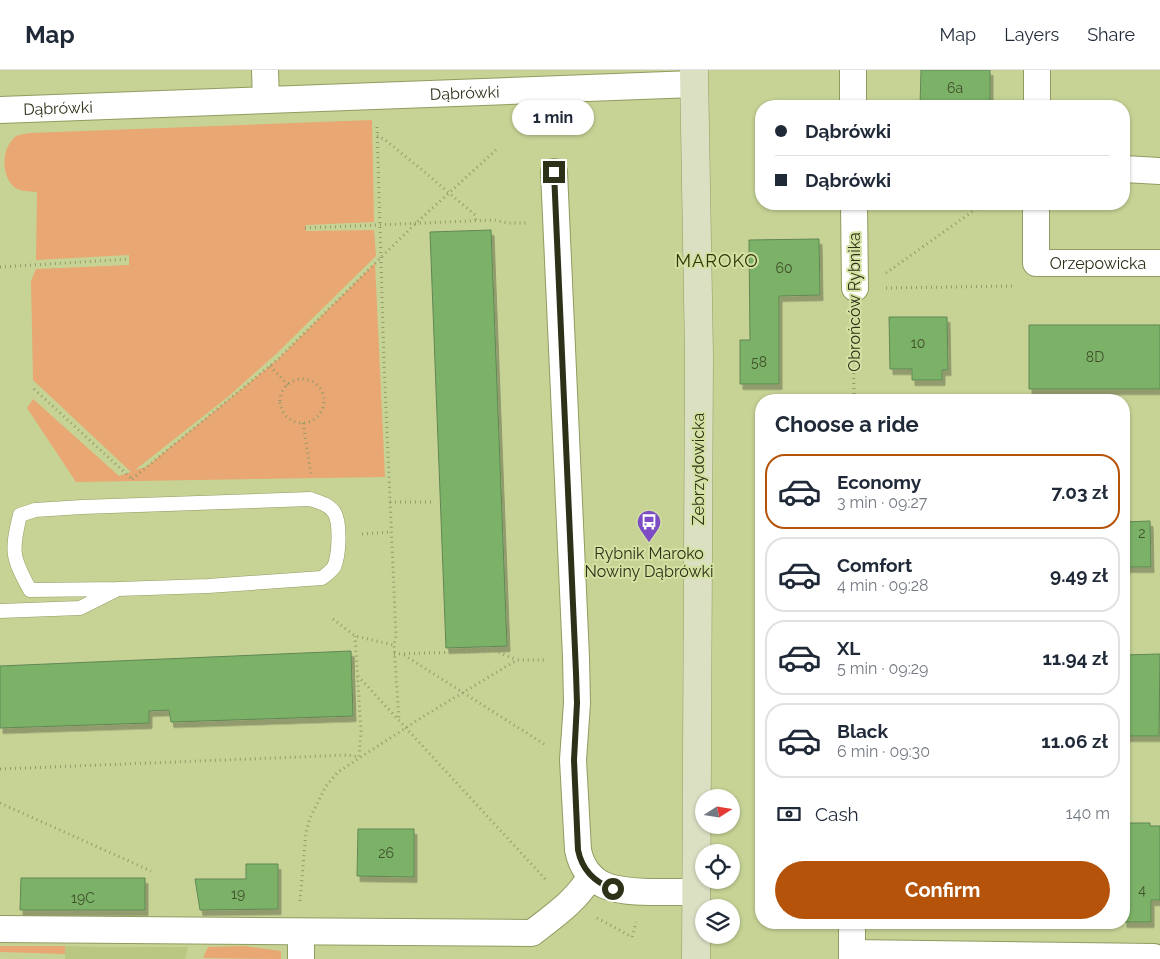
<!DOCTYPE html>
<html lang="en">
<head>
<meta charset="utf-8">
<style>
  :root { --surface:#fff; --page:#f2f2f3; --text:#1f2937; --muted:#747a83; --line:#e0e1e3; --accent:#b45309 }
  body { margin:0; font-family:Raleway,sans-serif; background:var(--page); color:var(--text); height:100vh; display:flex; flex-direction:column; font-size:19px; white-space:nowrap }
  * { box-sizing:border-box; margin:0 }
  p { font-size:16px; color:var(--muted) }
  .icon { flex:none; width:28px; height:28px; fill:none; stroke:currentColor; stroke-width:2; stroke-linecap:round; stroke-linejoin:round }
  .map { position:relative; flex:1; overflow:hidden }
  .details { position:absolute; left:755px; top:324px; width:375px; height:535px; display:flex; flex-direction:column; background:var(--surface); border-radius:20px; box-shadow:0 1px 4px #0004 }
  .details>* { flex:none }
  .top-card { position:absolute; left:755px; top:30px; width:375px; height:110px; border-radius:20px; box-shadow:0 1px 4px #0004; display:grid; align-content:center; height:110px; padding:0 20px; background:var(--surface) }
  .needle { width:32px; rotate:78deg }
  .buttons { position:absolute; left:695px; top:719px; display:grid; gap:10px }
  .buttons a { display:grid; place-items:center; width:45px; height:45px; border-radius:50%; background:var(--surface); box-shadow:0 1px 4px #0004; font-size:25px }
  .end { position:absolute; width:22px; height:22px; margin:-11px; border:6px solid #2c3118; background:#fff; box-shadow:0 0 0 2px #fff }
  .from { border-radius:50% }
  .bubble { position:absolute; height:35px; border-radius:18px; background:var(--surface); box-shadow:0 1px 4px #0004; font-size:16px; font-weight:700; line-height:35px; text-align:center }
  .top-card b { display:flex; align-items:center; gap:18px; height:48px; font-size:19px }
  .top-card b+b { border-top:1px solid var(--line) }
  .top-card i { width:12px; height:12px; background:var(--text) }
  ul { padding:0; list-style:none }
  li { display:flex; align-items:center; gap:15px; height:75px; margin:0 10px 8px; padding:0 10px; border:2px solid var(--line); border-radius:20px }
  li div { flex:1 }
  li b { display:block; font-size:19px }
  li em { font-style:normal; font-weight:700 }
  li.active { border-color:var(--accent) }
  li>.icon { width:45px; height:45px; stroke-width:1.5 }
  h2 { padding:0 20px; font-size:22px; line-height:60px }
  .pay { display:flex; align-items:center; gap:12px; height:55px; padding:0 20px; font-size:19px }
  .pay p { margin-inline-start:auto }
  .action { display:flex; gap:10px; margin-top:auto; padding:10px 20px }
  .action a { flex:1; height:58px; border-radius:30px; background:var(--accent); color:#fff; font-size:20px; font-weight:700; line-height:58px; text-align:center }
  header { display:flex; align-items:center; gap:30px; box-sizing:border-box; height:70px; padding:0 25px; background:var(--surface); border-bottom:1px solid var(--line) }
  header strong { font-size:24px }
  nav { display:flex; gap:28px; margin-inline-start:auto; font-size:18px }
  .map>svg:first-child { display:block }
  .built { fill:#b9c781 }
  .green { fill:#e9a773 }
  .building { fill:#7bb268; stroke:#618755; filter:url(#shadow) }
  .lines { fill:none; stroke-linecap:round; stroke-linejoin:round }
  .lane-casing { stroke:#909c60; stroke-width:15 }
  .street-casing { stroke:#909c60; stroke-width:28 }
  .secondary-casing { stroke:#909c60; stroke-width:29 }
  .path { stroke:#919b6a; stroke-width:3; stroke-dasharray:1 4; stroke-linecap:butt }
  .lane { stroke:#fff; stroke-width:14 }
  .street { stroke:#fff; stroke-width:26 }
  .secondary { stroke:#dbe0c3; stroke-width:28 }
  .route { stroke:#2c3118; stroke-width:6 }
  .labels { text-anchor:middle; dominant-baseline:central; stroke-width:4; stroke-linejoin:round; paint-order:stroke }
  .number-label { font-size:14px; fill:#40512c }
  .street-label { font-size:16px; fill:#2c3118; stroke:#d3e1a2 }
  .poi-label { font-size:16px; fill:#2c3118; stroke:#d3e1a2 }
  .neighbourhood-label { font-size:18px; letter-spacing:1px; fill:#2f3708; stroke:#d3e1a2 }
</style>
</head>
<body>
<header>
<strong>Map</strong>
<nav><a>Map</a><a>Layers</a><a>Share</a></nav>
</header>
<div class="map">
<svg width="1160" height="889" viewBox="0 0 1160 889">
  <defs>
    <filter id="shadow"><feDropShadow dx="3" dy="5.5" stdDeviation="0" flood-color="#0004"/></filter>
  </defs>
  <rect width="100%" height="100%" fill="#c6d395"/>
  <path class="built" d="M65,876L98,877H188L185,889H65Z"/>
  <path class="green" d="M372,50L374,152L306,155V161L374,160L376,186L276,284L229,326L135,400L146,397L277,290L375,193L385,407L76,412L27,338L33,329L119,406L131,402L33,310L31,211L36,199L129,195V185L36,190L37,122C30,121 20,122 14,117C1,105 1,79 15,67C19,64 25,64 30,63Z
    M0,876H65V884L0,882Z
    M244,876L281,881V889L203,888L208,877Z"/>
  <path class="building" d="M921,0H990V36H920Z
    M491,160L507,576L446,578L430,162Z
    M819,169L820,225L779,226V314H740V270H750L749,170Z
    M889,247H947L948,300H942V310H912V299H890Z
    M1029,255H1160V319H1029Z
    M1150,451L1151,497H1124V452Z
    M351,581L353,646L171,652L169,640L149,641V653L0,658V596Z
    M1160,584L1159,666H1124V585Z
    M1124,753H1150V756H1160V830H1151V852H1124Z
    M358,759H414V807L357,806Z
    M246,794H278V839L200,840L195,809H246Z
    M21,808H145V840H20Z"/>
  <g class="lines">
    <defs>
      <path id="lane" d="M0,541L80,538L118,519L208,516L322,508C326,505 331,501 334,497C339,486 341,453 334,442C328,434 319,432 310,429L82,437L35,440L20,445C11,482 12,487 30,520L118,519"/>
      <g id="street">
        <path d="M265,0L266,30"/>
        <path d="M853,0V36"/>
        <path d="M1037,36V0"/>
        <path id="s1" d="M0,40L694,14"/>
        <path d="M1124,99L1160,101"/>
        <path d="M554,102L576,587L577,633L573,690L578,780C586,819 617,821 650,822C666,822 681,822 697,822"/>
        <path d="M854,134L855,218"/>
        <path id="s2" d="M1036,134V193H1160"/>
        <path d="M0,859L532,863C555,845 575,832 591,806"/>
        <path d="M852,883L1154,887"/>
        <path d="M301,889V862"/>
        <path d="M852,889V852"/>
      </g>
      <path id="secondary" d="M694,0L699,285L696,889"/>
    </defs>
    <use href="#lane" class="lane-casing"/>
    <use href="#street" class="street-casing"/>
    <use href="#secondary" class="secondary-casing"/>
    <path class="path" d="M377,57L384,292L396,566L394,575L399,651
      M377,66L384,69L421,99L475,145L476,151
      M305,158L494,150L508,153H527
      M0,197L130,189
      M886,203L983,134
      M886,218L1015,216
      M853,248L854,330
      M270,296L288,315
      M280 331a22 22 0 1 1 44 0a22 22 0 1 1-44 0Z
      M34,319L132,409
      M303,353L311,404
      M132,409L277,290L415,154L497,79
      M390,432H435
      M362,464L391,462
      M333,549L355,566L394,575
      M394,584L496,581L517,590
      M404,585L544,674
      M358,606L547,811
      M0,699L348,685L359,687L361,661L355,566
      M0,733L151,801
      M300,831L306,762L310,748L326,716L338,702L424,646L517,590H546
      M597,848L632,867L636,852"/>
    <use href="#lane" class="lane"/>
    <use href="#street" class="street"/>
    <use href="#secondary" class="secondary"/>
  </g>
  <g class="lines">
    <path class="route" d="M554,102L576,603L577,633L574,690L578,780C582,800 594,812 613,819"/>
  </g>
  <defs>
    <symbol id="bus-pin" viewBox="-11 -11 22 30"><path d="M0 17L-7.5 6A9.5 9.5 0 1 1 7.5 6Z" fill="#7c4dc5" stroke="#d3e1a2"/><path d="M-5-6H5V4H4V6H2V4H-2V6H-4V4H-5ZM-3.5-4V0h7V-4ZM-3.5 1.2v1.5H-2V1.2ZM2 1.2v1.5H3.5V1.2Z" fill="#fff"/></symbol>
  </defs>
  <g fill-rule="evenodd">
    <use href="#bus-pin" x="635" y="438" width="28" height="38"/>
  </g>
  <g class="labels">
    <g class="number-label">
      <text x="955" y="18">6a</text>
      <text x="784" y="198">60</text>
      <text x="918" y="273">10</text>
      <text x="1095" y="287">8D</text>
      <text x="759" y="292">58</text>
      <text x="1142" y="463">2</text>
      <text x="386" y="783">26</text>
      <text x="1142" y="820">4</text>
      <text x="238" y="824">19</text>
      <text x="83" y="828">19C</text>
    </g>
    <g class="street-label">
      <text stroke="none"><textPath href="#s1" startOffset="465">Dąbrówki</textPath></text>
      <text stroke="none"><textPath href="#s1" startOffset="58">Dąbrówki</textPath></text>
      <text stroke="none"><textPath href="#s2" startOffset="121">Orzepowicka</textPath></text>
      <text transform="translate(854 232) rotate(-90)">Obrońców Rybnika</text>
      <text transform="translate(698 399) rotate(-90)">Zebrzydowicka</text>
    </g>
    <g class="poi-label">
      <text x="649" y="483">Rybnik Maroko<tspan x="649" dy="18">Nowiny Dąbrówki</tspan></text>
    </g>
    <g class="neighbourhood-label">
      <text x="717" y="190">MAROKO</text>
    </g>
  </g>
</svg>
<div class="buttons">
<a><svg class="needle" viewBox="-14 -14 28 28"><path d="M0-13l5 13h-10z" fill="#e53935"/><path d="M0 13l5-13h-10z" fill="#747a83"/></svg></a>
<a><svg class="icon" aria-label="locate" viewBox="0 0 24 24"><circle cx="12" cy="12" r="6"/><path d="M12 2v4M12 18v4M2 12h4M18 12h4"/></svg></a>
<a><svg class="icon" aria-label="layers" viewBox="0 0 24 24"><path d="M12 4l9 5-9 5-9-5zM3 14l9 5 9-5"/></svg></a>
</div>
<i class="end from" style="left:613px;top:819px"></i>
<i class="end" style="left:554px;top:102px"></i>
<div class="bubble" style="left:512px;top:30px;width:82px">1 min</div>
<div class="top-card">
<b><i class="from"></i>Dąbrówki</b>
<b><i></i>Dąbrówki</b>
</div>
<section class="details">
<h2>Choose a ride</h2>
<ul>
<li class="active"><svg class="icon" aria-label="car" viewBox="0 0 24 24"><path d="M5 17H2v-5l4-1 3-4h7l3 4 3 1v5h-3M9 17h6M6 11h13"/><circle cx="7" cy="17" r="2"/><circle cx="17" cy="17" r="2"/></svg><div><b>Economy</b><p>3 min · 09:27</p></div><em>7.03 zł</em></li>
<li><svg class="icon" aria-label="car" viewBox="0 0 24 24"><path d="M5 17H2v-5l4-1 3-4h7l3 4 3 1v5h-3M9 17h6M6 11h13"/><circle cx="7" cy="17" r="2"/><circle cx="17" cy="17" r="2"/></svg><div><b>Comfort</b><p>4 min · 09:28</p></div><em>9.49 zł</em></li>
<li><svg class="icon" aria-label="car" viewBox="0 0 24 24"><path d="M5 17H2v-5l4-1 3-4h7l3 4 3 1v5h-3M9 17h6M6 11h13"/><circle cx="7" cy="17" r="2"/><circle cx="17" cy="17" r="2"/></svg><div><b>XL</b><p>5 min · 09:29</p></div><em>11.94 zł</em></li>
<li><svg class="icon" aria-label="car" viewBox="0 0 24 24"><path d="M5 17H2v-5l4-1 3-4h7l3 4 3 1v5h-3M9 17h6M6 11h13"/><circle cx="7" cy="17" r="2"/><circle cx="17" cy="17" r="2"/></svg><div><b>Black</b><p>6 min · 09:30</p></div><em>11.06 zł</em></li>
</ul>
<div class="pay"><svg class="icon" aria-label="cash" viewBox="0 0 24 24"><path d="M3 7h18v10H3z"/><circle cx="12" cy="12" r="2"/></svg>Cash<p>140 m</p></div>
<div class="action"><a>Confirm</a></div>
</section>
</div>
</body>
</html>
